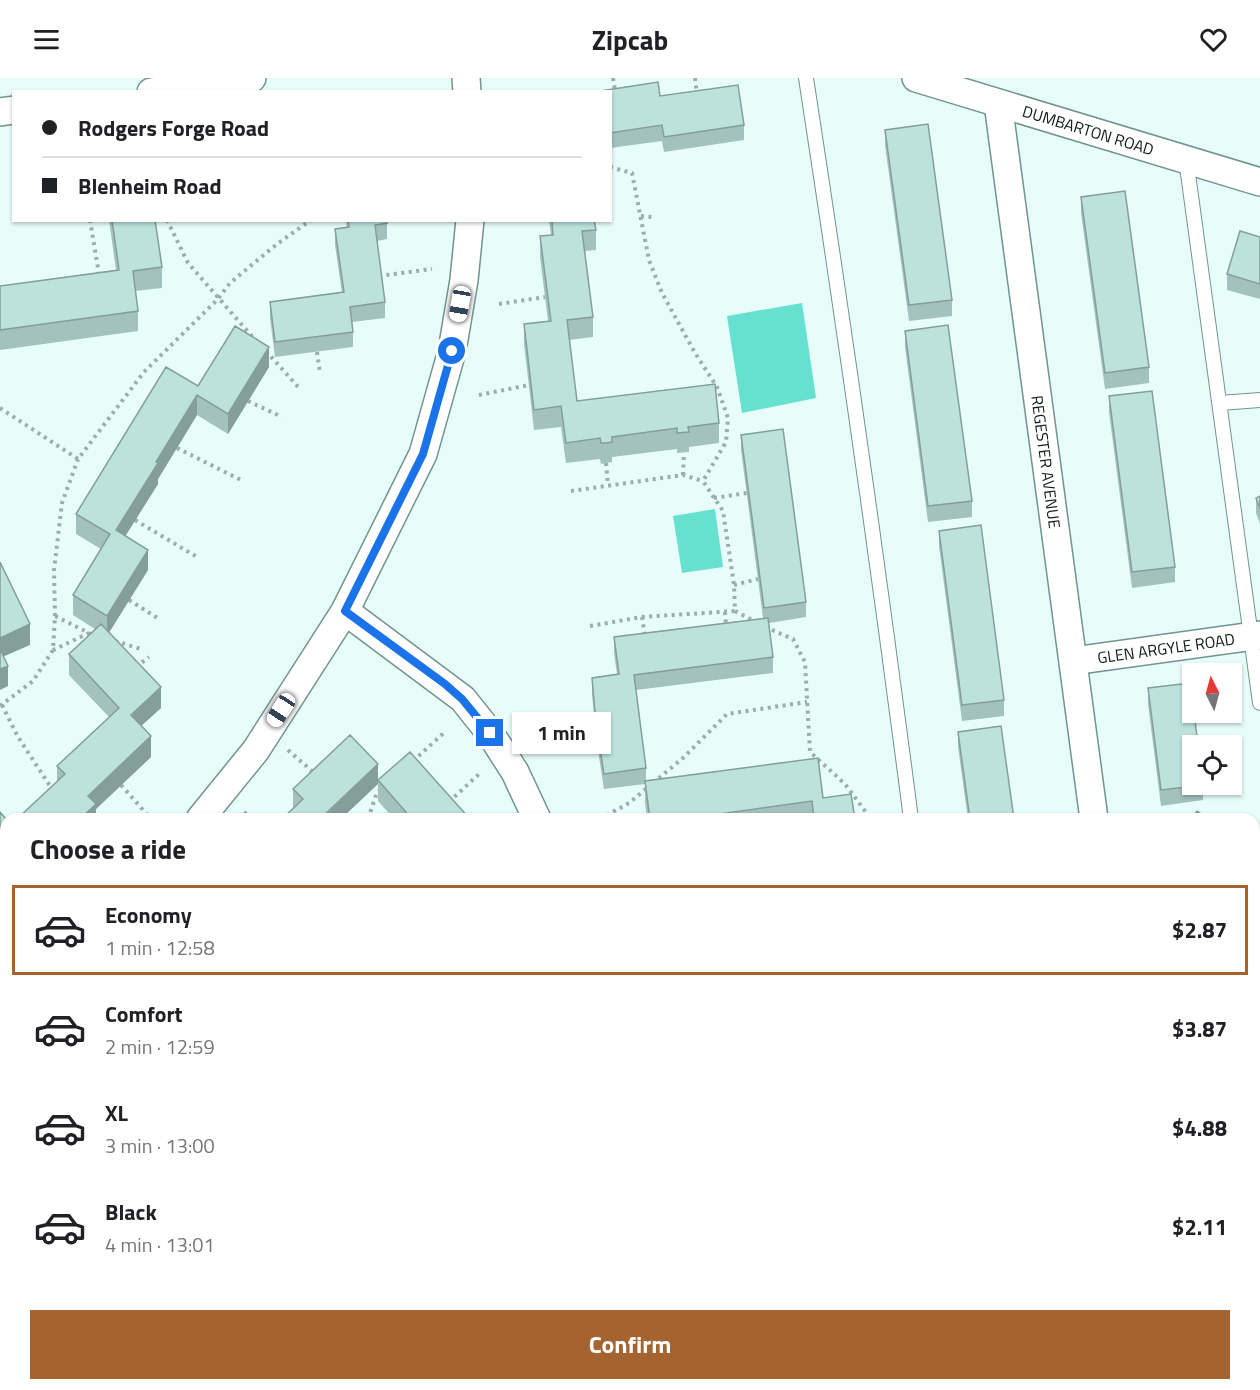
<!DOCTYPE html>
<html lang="en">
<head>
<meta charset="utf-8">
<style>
  :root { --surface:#fff; --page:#f2f2f2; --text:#202124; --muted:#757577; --line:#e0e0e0; --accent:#a4632f }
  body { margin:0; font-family:"Titillium Web",sans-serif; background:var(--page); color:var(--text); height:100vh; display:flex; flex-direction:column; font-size:22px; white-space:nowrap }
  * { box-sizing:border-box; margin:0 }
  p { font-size:20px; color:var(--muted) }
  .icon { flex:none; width:33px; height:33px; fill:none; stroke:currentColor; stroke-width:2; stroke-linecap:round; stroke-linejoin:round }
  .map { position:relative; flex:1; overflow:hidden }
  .sheet { position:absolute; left:0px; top:735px; width:1260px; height:578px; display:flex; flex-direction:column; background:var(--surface); border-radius:18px 18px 0 0; box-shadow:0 2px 4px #0004 }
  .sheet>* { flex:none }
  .guide { position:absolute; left:12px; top:12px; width:600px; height:132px; border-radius:0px; box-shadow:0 2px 4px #0004; display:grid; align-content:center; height:132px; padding:0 30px; background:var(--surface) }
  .needle { width:39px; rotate:354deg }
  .fabs { position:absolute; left:1182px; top:585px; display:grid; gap:12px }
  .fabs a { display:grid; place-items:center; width:60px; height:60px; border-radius:0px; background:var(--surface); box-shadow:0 2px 4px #0004; font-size:30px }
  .end { position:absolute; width:27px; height:27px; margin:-14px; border:8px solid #1a73e8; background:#fff; box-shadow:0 0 0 3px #fff }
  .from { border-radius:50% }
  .bubble { position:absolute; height:42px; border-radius:0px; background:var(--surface); box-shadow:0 2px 4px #0004; font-size:20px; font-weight:700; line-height:42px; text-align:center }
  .car { position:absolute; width:18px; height:36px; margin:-18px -9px; border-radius:8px; box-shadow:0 0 4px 2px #0007; background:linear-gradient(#fff 24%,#345 0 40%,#fff 0 76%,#345 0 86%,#fff 0) }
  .guide b { display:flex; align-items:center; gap:21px; height:57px; font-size:22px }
  .guide b+b { border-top:2px solid var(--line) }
  .guide i { width:15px; height:15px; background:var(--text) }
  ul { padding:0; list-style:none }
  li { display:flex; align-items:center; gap:18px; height:90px; margin:0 12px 9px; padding:0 18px; border:3px solid transparent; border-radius:0px }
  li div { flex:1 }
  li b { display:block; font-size:22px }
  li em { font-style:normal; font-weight:700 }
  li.current { border-color:var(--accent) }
  li>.icon { width:54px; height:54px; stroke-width:1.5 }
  h2 { padding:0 30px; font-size:27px; line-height:72px }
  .button { display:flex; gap:12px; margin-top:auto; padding:12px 30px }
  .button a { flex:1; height:69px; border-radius:0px; background:var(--accent); color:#fff; font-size:24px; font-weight:700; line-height:69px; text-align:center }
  header { display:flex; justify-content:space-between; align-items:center; height:78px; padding:0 30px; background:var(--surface); font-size:27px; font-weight:700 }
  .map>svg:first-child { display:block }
  .green { fill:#66e0cf }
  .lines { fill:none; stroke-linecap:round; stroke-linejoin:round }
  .lane-casing { stroke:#71948e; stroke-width:16 }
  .street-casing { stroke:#71948e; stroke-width:30 }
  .path { stroke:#9baeab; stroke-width:4; stroke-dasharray:3 4.5; stroke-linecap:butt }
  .lane { stroke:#fff; stroke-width:14 }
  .street { stroke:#fff; stroke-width:27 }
  .wall { fill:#a3c2bd }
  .shaded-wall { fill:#849e9a }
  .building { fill:#bde2dc; stroke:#849e9a; stroke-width:1.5 }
  .route { stroke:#1a73e8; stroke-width:8 }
  .labels { text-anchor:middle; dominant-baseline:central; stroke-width:5; stroke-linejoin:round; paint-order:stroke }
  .street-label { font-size:16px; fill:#0d1b19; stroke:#fff }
</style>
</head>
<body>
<header><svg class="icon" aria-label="menu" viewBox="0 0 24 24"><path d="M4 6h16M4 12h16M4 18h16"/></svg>Zipcab<svg class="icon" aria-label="heart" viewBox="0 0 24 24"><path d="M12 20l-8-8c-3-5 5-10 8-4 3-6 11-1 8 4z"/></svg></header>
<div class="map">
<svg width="1260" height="1312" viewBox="0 0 1260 1312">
  <rect width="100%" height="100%" fill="#e7fdf9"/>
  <path class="green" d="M802,225L816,320L742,335L727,238Z
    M715,431L723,489L682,495L673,438Z"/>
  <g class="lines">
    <defs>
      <path id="lane" d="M806,0C844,247 879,493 911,741
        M1186,81L1260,625
        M1220,325L1260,322
        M1254,1103L1260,1102
        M333,1312L344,1306"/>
      <g id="street">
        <path d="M466,0L467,14"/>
        <path id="s1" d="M916,0L1260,104"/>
        <path d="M151,14L252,0"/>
        <path id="s2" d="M998,25L1094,741"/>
        <path d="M0,34L14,32"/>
        <path d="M345,533L463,621L490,655L515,694L537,741"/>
        <path id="s3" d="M1073,583L1260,557"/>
        <path d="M200,741L256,672L345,533L423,376L452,273L464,202L470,142"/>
        <path d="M1254,912H1260"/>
        <path d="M0,932L6,939"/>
        <path d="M1254,1293L1260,1292"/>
        <path d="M637,1306V1312"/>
        <path d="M1124,1312L1161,1306"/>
      </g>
    </defs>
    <use href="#lane" class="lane-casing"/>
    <use href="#street" class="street-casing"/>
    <path class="path" d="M613,0L615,13
      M695,0L697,17
      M610,89L632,95L649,182L662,215L695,275L717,309L728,340L726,364L703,403L723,433L734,507L735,533L756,544
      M641,138L652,139
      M90,142L99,196H96
      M167,142L188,185L256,263
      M379,198L432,191
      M499,226L545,219
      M266,273L299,310
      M317,274L320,295
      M479,317L529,307
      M248,323L282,339
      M0,330L78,381L144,294L218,221L230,205L277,166L311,142
      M177,370L243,403
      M606,385L608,407
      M683,397L684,375
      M571,413L683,397L703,403
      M714,420L747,415
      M135,442L197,479
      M734,507L758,501
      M129,522L159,541
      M725,534L726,548
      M55,538L54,492L62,425L78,381
      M642,539L645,559
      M590,548L642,539L735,533
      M765,549L793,561L805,584L810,674L845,706L868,737V741
      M115,563L141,571
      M136,589L149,579
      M2,627L18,659L54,714
      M0,628L33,603L53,572L55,538L89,555L53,572
      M543,669L596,660
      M288,672L313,694
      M413,683L445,654
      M653,705L683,680L727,636L807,624
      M121,707L151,741
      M449,724L479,696
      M244,734L252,741
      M368,741L377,714L380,712
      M600,741L629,725L647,710
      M155,1306L164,1312
      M78,1312L85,1306
      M200,1312L221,1306"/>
    <use href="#lane" class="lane"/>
    <use href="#street" class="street"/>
  </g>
  <path class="wall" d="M610,14L660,18L744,47V62L664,74L662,63L610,70Z
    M885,52L952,222V238L909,243L885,67Z
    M1081,119L1149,289V305L1105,311L1081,135Z
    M109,142H155L162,189V210L135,213L138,233V253L0,272V208L116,192Z
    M346,142H387V161L377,163L385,224V240L352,244L353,254V269L275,279L270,240V224L342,215L335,167V151L347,150Z
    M549,142H594L596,152V172L585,173L593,239V259L569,262L577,323L719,345V365L689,369V374L677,375V371L612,379V384L606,385L601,386L600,381L566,385L561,349L534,352L524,266V246L548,243L540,179V158L551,157Z
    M1260,159V221L1227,212V196Z
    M905,253L972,423V439L928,444L905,269Z
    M269,289L228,356L197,337L158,401V406L125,458L148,492L109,554L161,630L141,648L151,679L96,731V741L57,704V688L109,639L69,597V576L95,551L73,537V517L101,471L76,456V436L198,308Z
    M1109,318L1175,489V504L1132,510L1109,334Z
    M741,357L806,524V539L769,545L773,579V595L636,612L646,690V703L823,720L855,741H647L645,724V706L604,711L596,660L592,616V600L617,596L614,575V559L763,540L741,372Z
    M1260,418V446L1256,435V420Z
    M939,453L1004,622V638L962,643L939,468Z
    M1148,610L1203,706V722L1161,728L1148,626Z
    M958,654L1014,741H968L958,669Z
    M378,702L470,741H394L378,723V706L293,731V711Z
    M1254,773L1260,777L1257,843L1254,841Z
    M1260,979V1039H1258L1254,1011V980Z
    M1260,1153V1212L1254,1213V1154Z
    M0,1241L30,1312H0Z"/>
  <path class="shaded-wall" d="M269,269V289L228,356V336Z
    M197,317V337L158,401V406L116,473V452L156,384Z
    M148,472V492L107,558V538Z
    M30,546V567L0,580V560Z
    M8,588V608L0,612V591Z
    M161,609V630L131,657V637Z
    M151,658V679L96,731V741H80L88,718Z
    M378,686V706L341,741H321Z
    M6,757V778L0,783V763Z
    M1260,823V838L1257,843V827Z
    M5,1085V1105L0,1109V1089Z
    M13,1306H36L30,1312H9V1311Z"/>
  <path class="building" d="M658,4L660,18L738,7L744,47L664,59L662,47L610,55V14H594Z
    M928,46L952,222L909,227L885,52Z
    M1125,113L1149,289L1105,295L1081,119Z
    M112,142H155L162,189L133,193L138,233L0,252V208L119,192Z
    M348,142H387V145L375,147L385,224L350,229L353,254L275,264L270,224L344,214L335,151L349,149Z
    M552,142H594L596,152L582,153L593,239L567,242L577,323L715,306L719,345L688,349L689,354L677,355V350L612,359V364L606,365H601L600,360L566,365L561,328L534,332L524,246L551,243L540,158L553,157Z
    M1240,153L1260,159V206L1227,196Z
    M948,247L972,423L928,428L905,253Z
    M235,248L269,269L228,336L197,317L156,384L158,385L116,452L148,472L107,538L73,517L110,456L76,436L166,289L198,308Z
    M1152,313L1175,489L1132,494L1109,318Z
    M783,351L806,524L764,530L741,357Z
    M1260,418V431L1256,420Z
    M981,447L1004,622L962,627L939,453Z
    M0,484L30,546L0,560Z
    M768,540L773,579L634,597L646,690L604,696L596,645L592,600L619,596L614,559Z
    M101,546L161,609L131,637L151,658L88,718L96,726L80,741H17L65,696L57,688L119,630L69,576Z
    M0,571L8,588L0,591Z
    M1190,605L1192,624V634H1194L1198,668H1192V706L1203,707L1161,712L1148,610Z
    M1001,648L1014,741H970L958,654Z
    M350,657L378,686L321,740L322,741H282L303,721L293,711Z
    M410,674L470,741H412L378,702Z
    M818,680L823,720L851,716L855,741H814L812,723L684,741H650L645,703Z
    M1197,733L1208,741H1192Z
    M0,734L6,741V757L0,763Z
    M1254,773L1260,777V823L1257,827L1254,825Z
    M1260,979V1023H1258L1254,996V980Z
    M0,1080L5,1085L0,1089Z
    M1260,1153V1197H1254V1154Z
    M0,1241L6,1248V1306H13L9,1311L0,1301Z
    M483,1306H570L572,1312H468Z"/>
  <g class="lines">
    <path class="route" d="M452,273L423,376L345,533L445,606L462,621L490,655"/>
  </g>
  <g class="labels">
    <g class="street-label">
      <text stroke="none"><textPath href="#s1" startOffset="180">DUMBARTON ROAD</textPath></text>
      <text stroke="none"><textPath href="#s2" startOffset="362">REGESTER AVENUE</textPath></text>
      <text stroke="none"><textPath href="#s3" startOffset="94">GLEN ARGYLE ROAD</textPath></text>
    </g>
  </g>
</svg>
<div class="fabs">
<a><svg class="needle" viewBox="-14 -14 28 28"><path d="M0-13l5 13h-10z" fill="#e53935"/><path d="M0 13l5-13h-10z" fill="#757577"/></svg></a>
<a><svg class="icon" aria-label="locate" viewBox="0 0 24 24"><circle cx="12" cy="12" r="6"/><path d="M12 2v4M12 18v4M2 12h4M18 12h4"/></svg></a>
</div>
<i class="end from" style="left:452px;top:273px"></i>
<i class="end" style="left:490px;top:655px"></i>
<div class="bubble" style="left:512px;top:634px;width:99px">1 min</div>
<i class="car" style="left:460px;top:226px;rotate:190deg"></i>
<i class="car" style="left:281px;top:632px;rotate:213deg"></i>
<div class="guide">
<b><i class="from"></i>Rodgers Forge Road</b>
<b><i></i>Blenheim Road</b>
</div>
<section class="sheet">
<h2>Choose a ride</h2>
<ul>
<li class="current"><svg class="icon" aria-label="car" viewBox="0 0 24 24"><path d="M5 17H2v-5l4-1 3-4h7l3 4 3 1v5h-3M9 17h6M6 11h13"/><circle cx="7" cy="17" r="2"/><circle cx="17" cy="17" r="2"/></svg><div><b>Economy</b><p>1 min · 12:58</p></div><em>$2.87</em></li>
<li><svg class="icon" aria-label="car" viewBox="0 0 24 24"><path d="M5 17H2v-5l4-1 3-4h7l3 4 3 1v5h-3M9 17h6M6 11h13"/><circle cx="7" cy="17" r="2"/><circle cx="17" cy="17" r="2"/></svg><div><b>Comfort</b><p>2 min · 12:59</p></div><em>$3.87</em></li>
<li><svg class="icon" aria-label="car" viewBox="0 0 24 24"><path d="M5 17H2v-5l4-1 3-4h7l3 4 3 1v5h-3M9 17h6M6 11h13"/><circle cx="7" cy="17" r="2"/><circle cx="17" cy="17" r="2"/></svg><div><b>XL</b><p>3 min · 13:00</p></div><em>$4.88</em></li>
<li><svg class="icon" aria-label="car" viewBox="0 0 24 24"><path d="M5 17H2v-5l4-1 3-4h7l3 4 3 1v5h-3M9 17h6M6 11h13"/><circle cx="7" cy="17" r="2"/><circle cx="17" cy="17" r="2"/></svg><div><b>Black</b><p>4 min · 13:01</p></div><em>$2.11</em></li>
</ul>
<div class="button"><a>Confirm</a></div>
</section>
</div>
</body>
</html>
